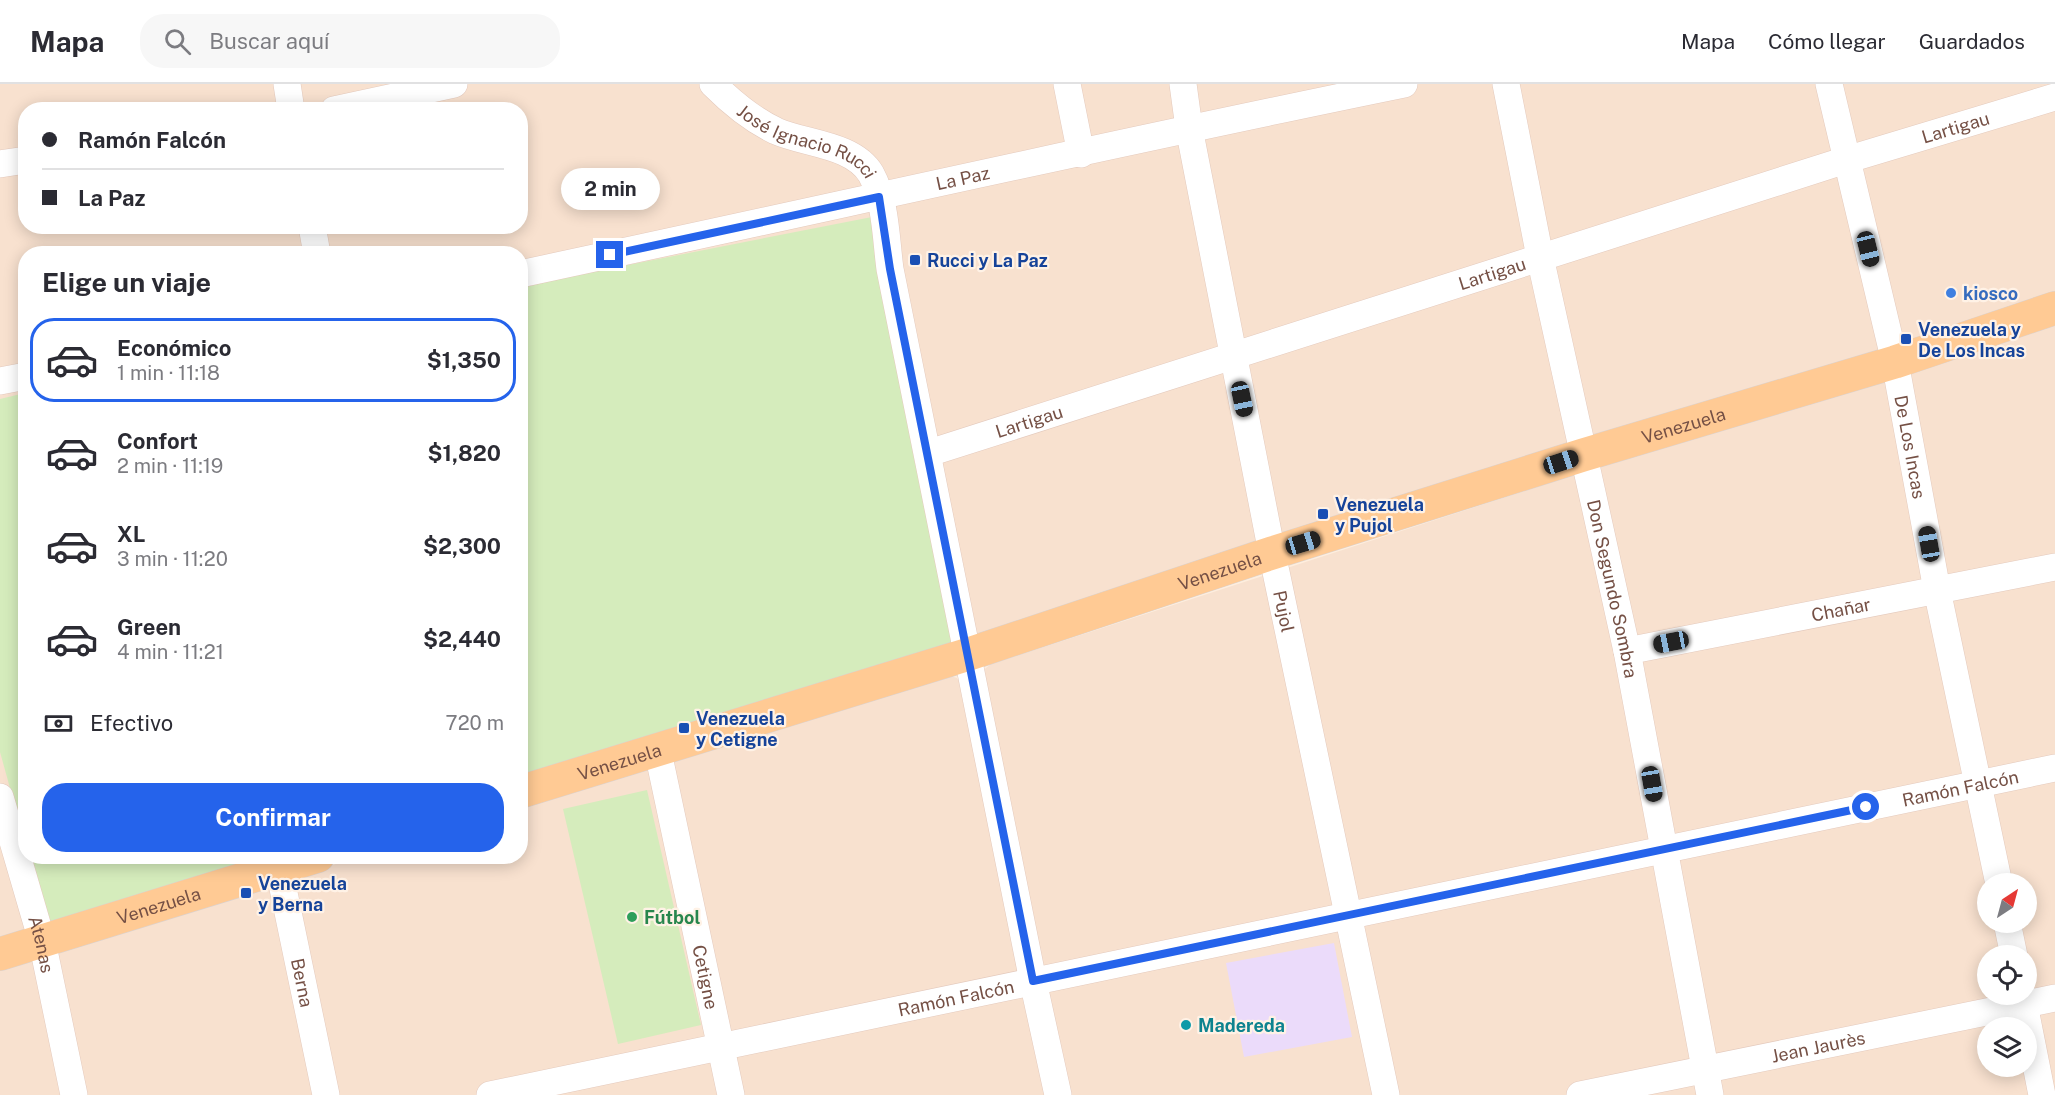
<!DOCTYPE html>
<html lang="es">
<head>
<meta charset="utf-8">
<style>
  :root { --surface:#fff; --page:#f7f7f7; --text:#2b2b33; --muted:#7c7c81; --line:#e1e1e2; --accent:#2563eb }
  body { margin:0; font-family:"Public Sans",sans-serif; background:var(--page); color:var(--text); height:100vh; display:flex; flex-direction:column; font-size:22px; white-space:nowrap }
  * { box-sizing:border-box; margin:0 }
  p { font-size:20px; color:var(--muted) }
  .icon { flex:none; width:33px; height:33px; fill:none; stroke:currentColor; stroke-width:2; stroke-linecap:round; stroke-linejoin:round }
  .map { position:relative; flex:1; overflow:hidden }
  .details { position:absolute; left:18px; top:162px; width:510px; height:618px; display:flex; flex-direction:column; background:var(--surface); border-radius:24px; box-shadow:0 3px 15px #0003 }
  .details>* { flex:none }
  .top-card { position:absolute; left:18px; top:18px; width:510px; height:132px; border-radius:24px; box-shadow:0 3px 15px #0003; display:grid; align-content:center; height:132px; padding:0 24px; background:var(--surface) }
  .needle { width:39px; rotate:36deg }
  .tools { position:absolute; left:1977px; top:789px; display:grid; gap:12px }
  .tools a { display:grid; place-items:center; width:60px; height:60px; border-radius:50%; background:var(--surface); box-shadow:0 3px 15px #0003; font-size:30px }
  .end { position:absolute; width:27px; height:27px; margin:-14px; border:8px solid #2563eb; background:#fff; box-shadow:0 0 0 3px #fff }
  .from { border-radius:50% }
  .bubble { position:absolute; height:42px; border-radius:21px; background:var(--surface); box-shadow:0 3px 15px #0003; font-size:20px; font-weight:700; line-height:42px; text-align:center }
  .car { position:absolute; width:18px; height:36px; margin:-18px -9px; border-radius:8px; box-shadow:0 0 4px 2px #0007; background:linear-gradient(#222 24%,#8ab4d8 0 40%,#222 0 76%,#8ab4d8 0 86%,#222 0) }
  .top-card b { display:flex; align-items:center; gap:21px; height:57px; font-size:22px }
  .top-card b+b { border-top:2px solid var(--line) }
  .top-card i { width:15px; height:15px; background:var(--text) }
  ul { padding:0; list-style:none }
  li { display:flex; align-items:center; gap:18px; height:84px; margin:0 12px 9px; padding:0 12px; border:3px solid transparent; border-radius:24px }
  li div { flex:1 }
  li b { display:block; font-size:22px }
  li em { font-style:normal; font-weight:700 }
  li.active { border-color:var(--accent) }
  li>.icon { width:54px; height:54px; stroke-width:1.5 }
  h2 { padding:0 24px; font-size:27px; line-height:72px }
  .pay { display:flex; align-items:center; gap:15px; height:66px; padding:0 24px; font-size:22px }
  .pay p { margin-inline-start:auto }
  .primary-button { display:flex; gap:12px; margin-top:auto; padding:12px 24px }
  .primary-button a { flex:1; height:69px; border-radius:24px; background:var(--accent); color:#fff; font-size:24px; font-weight:700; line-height:69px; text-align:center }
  header { display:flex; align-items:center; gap:36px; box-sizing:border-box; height:84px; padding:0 30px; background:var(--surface); border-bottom:2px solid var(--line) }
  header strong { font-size:28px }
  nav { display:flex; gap:33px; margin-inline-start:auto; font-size:21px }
  .search { width:420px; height:54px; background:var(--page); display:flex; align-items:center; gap:15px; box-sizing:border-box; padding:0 21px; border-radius:24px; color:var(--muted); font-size:22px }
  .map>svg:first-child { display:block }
  .residential { fill:#f8e1cf; fill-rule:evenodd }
  .education { fill:#ebdbfa }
  .green { fill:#d5ecbc }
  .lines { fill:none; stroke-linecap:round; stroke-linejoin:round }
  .minor-casing { stroke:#e4cabd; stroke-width:28 }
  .major-casing { stroke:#dbd2cf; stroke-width:34 }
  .minor { stroke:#fff; stroke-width:27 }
  .major { stroke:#ffca94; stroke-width:33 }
  .route { stroke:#2563eb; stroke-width:8 }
  .transit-dot { fill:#1a4fb4; stroke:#fff2e6; stroke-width:2 }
  .shop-dot { fill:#3f7fe0; stroke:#fff2e6; stroke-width:2 }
  .leisure-dot { fill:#2e9e5b; stroke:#fff2e6; stroke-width:2 }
  .culture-dot { fill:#0f9aa8; stroke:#fff2e6; stroke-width:2 }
  .labels { text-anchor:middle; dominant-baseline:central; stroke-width:4.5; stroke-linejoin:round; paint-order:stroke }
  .street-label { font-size:18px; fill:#755045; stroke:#fff2e6 }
  .transit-label { font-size:18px; font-weight:bold; fill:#164399; stroke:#fff2e6; text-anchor:start }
  .shop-label { font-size:18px; font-weight:bold; fill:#366cbe; stroke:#fff2e6; text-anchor:start }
  .leisure-label { font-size:18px; font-weight:bold; fill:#27864d; stroke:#fff2e6; text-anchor:start }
  .culture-label { font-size:18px; font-weight:bold; fill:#0d838f; stroke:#fff2e6; text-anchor:start }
</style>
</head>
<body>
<header>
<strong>Mapa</strong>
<div class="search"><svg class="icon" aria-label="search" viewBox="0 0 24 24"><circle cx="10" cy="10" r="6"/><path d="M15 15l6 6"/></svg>Buscar aquí</div>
<nav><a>Mapa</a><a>Cómo llegar</a><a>Guardados</a></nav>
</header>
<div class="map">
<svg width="2055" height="1011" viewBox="0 0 2055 1011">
  <rect width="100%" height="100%" fill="#feeede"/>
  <path class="residential" d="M0,0H2055V214L521,701L520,170H26V772L288,773L0,861ZM26,26H520V142H26Z
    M2055,235V1011H1064L981,588L991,580ZM1988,800H2026V838H1988ZM1988,872H2026V910H1988ZM1988,944H2026V982H1988Z
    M947,591L957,594L964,604L1048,1011H0V886L358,773L520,772L521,722Z"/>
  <path class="education" d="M1334,859L1352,953L1244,973L1226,879Z"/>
  <path class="green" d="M872,133L953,566L521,699V202Z
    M25,309V758L0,668V315Z
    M647,706L701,941L618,960L563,725Z
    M30,772L275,773L49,839Z"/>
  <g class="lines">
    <defs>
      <g id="minor">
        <path d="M287,0L291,26"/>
        <path id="s1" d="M713,0C731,18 753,36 776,47C805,60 853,60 871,90C886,117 886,156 890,185L1033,897L1058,1011"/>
        <path d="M1067,0L1081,70"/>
        <path id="s2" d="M1183,0L1189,44L1272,469L1386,1011"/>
        <path id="s3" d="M1506,0L1540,173L1627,567L1710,1011"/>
        <path id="s4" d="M1829,0L1895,278L1937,506L1999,800"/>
        <path d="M334,26L454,0"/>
        <path d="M0,80L26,76"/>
        <path d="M312,142L317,170"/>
        <path id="s5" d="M520,190C815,127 1109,60 1404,0"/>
        <path d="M0,297L26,292"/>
        <path id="s6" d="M929,369L1846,76L2055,13"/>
        <path id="s7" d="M1627,567L2055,483"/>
        <path id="s8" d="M658,668L731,1011"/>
        <path id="s9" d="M0,713L42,857L74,1011"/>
        <path id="s10" d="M279,785L326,1011"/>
        <path d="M2007,838L2014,872"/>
        <path d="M2022,910L2042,1011"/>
        <path id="s11" d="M490,1011L2055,684"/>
        <path id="s12" d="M1580,1011L2055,914"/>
      </g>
      <g id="major">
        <path id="s13" d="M520,708L969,570L1272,469L1583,371L1895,278L2055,224"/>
        <path id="s14" d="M0,870L318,772"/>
      </g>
    </defs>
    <use href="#minor" class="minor-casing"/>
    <use href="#major" class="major-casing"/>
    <use href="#minor" class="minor"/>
    <use href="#major" class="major"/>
  </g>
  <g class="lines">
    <path class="route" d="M610,171L879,113L890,185L1033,897L1866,723"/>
  </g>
  <g class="transit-dot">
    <rect x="909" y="170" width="12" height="12" rx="3"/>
    <rect x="1900" y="249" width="12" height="12" rx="3"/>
    <rect x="1317" y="424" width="12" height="12" rx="3"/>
    <rect x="678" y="638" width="12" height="12" rx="3"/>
    <rect x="240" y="803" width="12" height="12" rx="3"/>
  </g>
  <circle class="shop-dot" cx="1951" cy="209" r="6"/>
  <circle class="leisure-dot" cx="632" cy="833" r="6"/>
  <circle class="culture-dot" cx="1186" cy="941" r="6"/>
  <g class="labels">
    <g class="street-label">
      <text stroke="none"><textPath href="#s6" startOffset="1077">Lartigau</textPath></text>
      <text stroke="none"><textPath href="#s1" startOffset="112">José Ignacio Rucci</textPath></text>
      <text stroke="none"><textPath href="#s5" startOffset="453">La Paz</textPath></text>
      <text stroke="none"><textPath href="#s6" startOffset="591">Lartigau</textPath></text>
      <text stroke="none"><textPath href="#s6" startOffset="105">Lartigau</textPath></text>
      <text stroke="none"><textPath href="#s13" startOffset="1220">Venezuela</textPath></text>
      <text stroke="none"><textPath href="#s4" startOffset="372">De Los Incas</textPath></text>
      <text stroke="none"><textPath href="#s13" startOffset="734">Venezuela</textPath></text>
      <text stroke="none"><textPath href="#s3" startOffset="516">Don Segundo Sombra</textPath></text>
      <text stroke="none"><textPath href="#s7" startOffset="218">Chañar</textPath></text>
      <text stroke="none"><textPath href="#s2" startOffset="537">Pujol</textPath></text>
      <text stroke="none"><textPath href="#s13" startOffset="104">Venezuela</textPath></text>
      <text stroke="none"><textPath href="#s11" startOffset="1502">Ramón Falcón</textPath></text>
      <text stroke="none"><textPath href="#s14" startOffset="166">Venezuela</textPath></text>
      <text stroke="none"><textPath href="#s9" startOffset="153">Atenas</textPath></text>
      <text stroke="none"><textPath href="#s8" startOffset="230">Cetigne</textPath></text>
      <text stroke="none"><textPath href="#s10" startOffset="116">Berna</textPath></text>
      <text stroke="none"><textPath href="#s11" startOffset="476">Ramón Falcón</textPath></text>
      <text stroke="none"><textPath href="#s12" startOffset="243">Jean Jaurès</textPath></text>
    </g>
    <g class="transit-label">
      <text x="927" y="176">Rucci y La Paz</text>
      <text x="1918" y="245">Venezuela y<tspan x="1918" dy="21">De Los Incas</tspan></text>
      <text x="1335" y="420">Venezuela<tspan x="1335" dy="21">y Pujol</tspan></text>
      <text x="696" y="634">Venezuela<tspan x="696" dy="21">y Cetigne</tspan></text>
      <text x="258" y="799">Venezuela<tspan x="258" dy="21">y Berna</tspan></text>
    </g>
    <g class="shop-label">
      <text x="1963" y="209">kiosco</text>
    </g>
    <g class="leisure-label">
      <text x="644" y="833">Fútbol</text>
    </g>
    <g class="culture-label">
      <text x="1198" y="941">Madereda</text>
    </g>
  </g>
</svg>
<div class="tools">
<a><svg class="needle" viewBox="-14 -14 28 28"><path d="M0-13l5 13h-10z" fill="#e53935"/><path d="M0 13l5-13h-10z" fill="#7c7c81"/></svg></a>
<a><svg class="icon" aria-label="locate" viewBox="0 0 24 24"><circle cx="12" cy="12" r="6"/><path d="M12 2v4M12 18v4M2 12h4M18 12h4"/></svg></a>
<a><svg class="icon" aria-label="layers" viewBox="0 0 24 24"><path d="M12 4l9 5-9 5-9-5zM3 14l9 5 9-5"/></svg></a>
</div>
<i class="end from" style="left:1866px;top:723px"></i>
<i class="end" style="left:610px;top:171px"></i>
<div class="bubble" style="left:561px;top:84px;width:99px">2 min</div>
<i class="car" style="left:1868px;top:165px;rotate:166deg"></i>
<i class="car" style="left:1242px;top:315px;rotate:168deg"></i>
<i class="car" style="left:1561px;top:378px;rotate:72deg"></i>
<i class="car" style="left:1303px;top:459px;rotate:73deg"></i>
<i class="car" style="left:1929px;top:460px;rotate:350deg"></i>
<i class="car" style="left:1671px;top:558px;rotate:259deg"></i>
<i class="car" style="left:1652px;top:700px;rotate:170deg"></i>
<div class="top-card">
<b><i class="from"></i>Ramón Falcón</b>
<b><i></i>La Paz</b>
</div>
<section class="details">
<h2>Elige un viaje</h2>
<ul>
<li class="active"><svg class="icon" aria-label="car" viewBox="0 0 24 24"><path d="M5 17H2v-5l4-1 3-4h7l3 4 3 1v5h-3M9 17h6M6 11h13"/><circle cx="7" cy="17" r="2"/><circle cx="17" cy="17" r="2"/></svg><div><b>Económico</b><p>1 min · 11:18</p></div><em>$1,350</em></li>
<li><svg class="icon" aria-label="car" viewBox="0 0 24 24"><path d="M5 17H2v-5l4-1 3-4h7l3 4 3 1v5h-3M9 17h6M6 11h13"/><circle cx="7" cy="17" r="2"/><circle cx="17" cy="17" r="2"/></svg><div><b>Confort</b><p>2 min · 11:19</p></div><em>$1,820</em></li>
<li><svg class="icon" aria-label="car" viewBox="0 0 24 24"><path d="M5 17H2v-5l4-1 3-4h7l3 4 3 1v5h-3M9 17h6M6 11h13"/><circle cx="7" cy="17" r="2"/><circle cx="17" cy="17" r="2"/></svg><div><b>XL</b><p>3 min · 11:20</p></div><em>$2,300</em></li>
<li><svg class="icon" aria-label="car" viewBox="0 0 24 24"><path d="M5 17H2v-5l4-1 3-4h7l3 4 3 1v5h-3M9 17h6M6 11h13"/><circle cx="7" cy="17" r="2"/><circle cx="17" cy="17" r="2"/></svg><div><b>Green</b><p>4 min · 11:21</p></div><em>$2,440</em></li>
</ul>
<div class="pay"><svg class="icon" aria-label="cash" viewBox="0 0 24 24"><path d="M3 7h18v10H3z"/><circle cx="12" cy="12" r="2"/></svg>Efectivo<p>720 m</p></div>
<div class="primary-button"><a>Confirmar</a></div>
</section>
</div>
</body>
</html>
